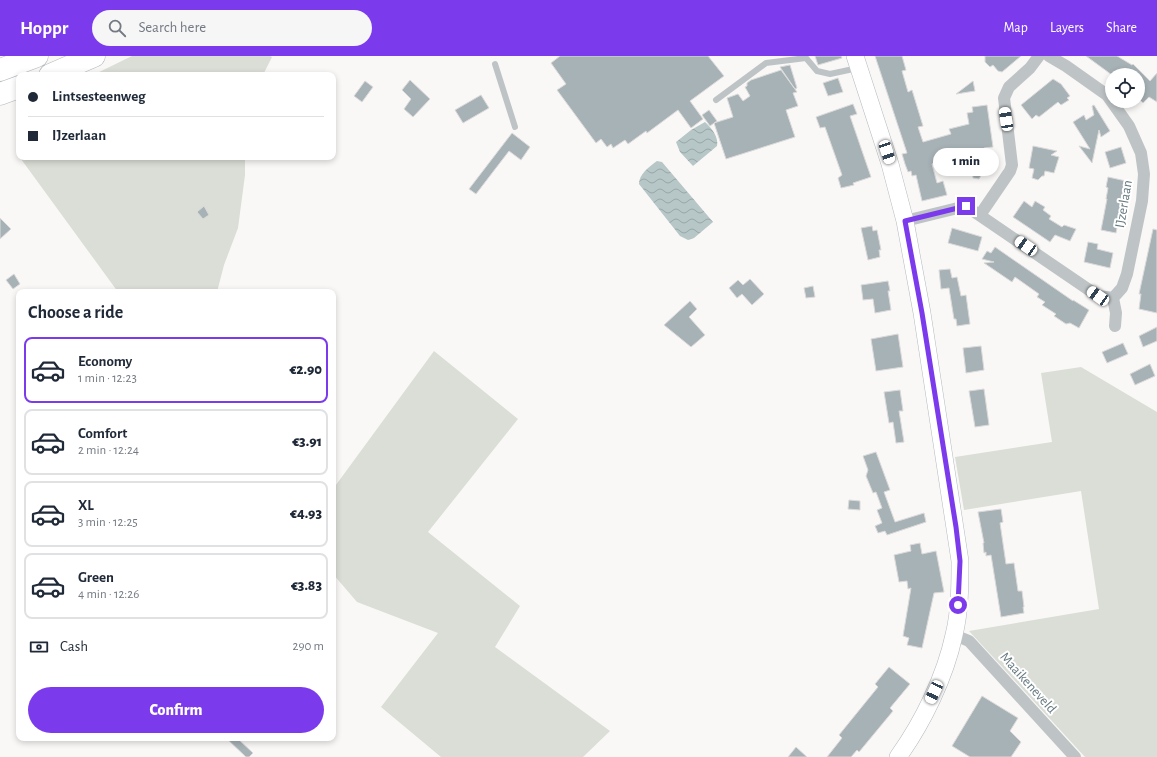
<!DOCTYPE html>
<html lang="en">
<head>
<meta charset="utf-8">
<style>
  :root { --surface:#fff; --page:#f6f6f7; --text:#1f2937; --muted:#747a83; --line:#e0e1e3; --accent:#7c3aed }
  body { margin:0; font-family:"Alegreya Sans",sans-serif; background:var(--page); color:var(--text); height:100vh; display:flex; flex-direction:column; font-size:15px; white-space:nowrap }
  * { box-sizing:border-box; margin:0 }
  p { font-size:13px; color:var(--muted) }
  .icon { flex:none; width:22px; height:22px; fill:none; stroke:currentColor; stroke-width:2; stroke-linecap:round; stroke-linejoin:round }
  .map { position:relative; flex:1; overflow:hidden }
  .sheet { position:absolute; left:16px; top:233px; width:320px; height:452px; display:flex; flex-direction:column; background:var(--surface); border-radius:8px; box-shadow:0 2px 6px #0003 }
  .sheet>* { flex:none }
  .banner { position:absolute; left:16px; top:16px; width:320px; height:88px; border-radius:8px; box-shadow:0 2px 6px #0003; display:grid; align-content:center; height:88px; padding:0 12px; background:var(--surface) }
  .tools { position:absolute; left:1105px; top:12px; display:grid; gap:8px }
  .tools a { display:grid; place-items:center; width:40px; height:40px; border-radius:50%; background:var(--surface); box-shadow:0 2px 6px #0003; font-size:20px }
  .end { position:absolute; width:18px; height:18px; margin:-9px; border:5px solid #7c3aed; background:#fff; box-shadow:0 0 0 2px #fff }
  .from { border-radius:50% }
  .bubble { position:absolute; height:28px; border-radius:14px; background:var(--surface); box-shadow:0 2px 6px #0003; font-size:13px; font-weight:800; line-height:28px; text-align:center }
  .car { position:absolute; width:12px; height:24px; margin:-12px -6px; border-radius:5px; box-shadow:0 0 3px 1px #0007; background:linear-gradient(#fff 24%,#345 0 40%,#fff 0 76%,#345 0 86%,#fff 0) }
  .banner b { display:flex; align-items:center; gap:14px; height:38px; font-size:15px }
  .banner b+b { border-top:1px solid var(--line) }
  .banner i { width:10px; height:10px; background:var(--text) }
  ul { padding:0; list-style:none }
  li { display:flex; align-items:center; gap:12px; height:66px; margin:0 8px 6px; padding:0 4px; border:2px solid var(--line); border-radius:8px }
  li div { flex:1 }
  li b { display:block; font-size:15px }
  li em { font-style:normal; font-weight:800 }
  li.selected { border-color:var(--accent) }
  li>.icon { width:36px; height:36px; stroke-width:1.5 }
  h2 { padding:0 12px; font-size:18px; line-height:48px }
  .pay { display:flex; align-items:center; gap:10px; height:44px; padding:0 12px; font-size:15px }
  .pay p { margin-inline-start:auto }
  .cta { display:flex; gap:8px; margin-top:auto; padding:8px 12px }
  .cta a { flex:1; height:46px; border-radius:24px; background:var(--accent); color:#fff; font-size:16px; font-weight:800; line-height:46px; text-align:center }
  header { display:flex; align-items:center; gap:24px; box-sizing:border-box; height:56px; padding:0 20px; background:var(--accent); color:#fff }
  header strong { font-size:19px }
  nav { display:flex; gap:22px; margin-inline-start:auto; font-size:14px }
  .search { width:280px; height:36px; background:var(--page); display:flex; align-items:center; gap:10px; box-sizing:border-box; padding:0 14px; border-radius:22px; color:var(--muted); font-size:15px }
  .map>svg:first-child { display:block }
  .grass { fill:#daded6 }
  .water { fill:url(#water-waves) }
  .building { fill:#a7b2b6; stroke:#dbdad9 }
  .lines { fill:none; stroke-linecap:round; stroke-linejoin:round }
  .secondary-casing { stroke:#b3babd; stroke-width:18 }
  .highway-casing { stroke:#b4b9bb; stroke-width:23 }
  .lane { stroke:#bec4c6; stroke-width:6 }
  .street { stroke:#bec4c6; stroke-width:12 }
  .secondary { stroke:#fff; stroke-width:17 }
  .highway { stroke:#fff; stroke-width:22 }
  .route { stroke:#7c3aed; stroke-width:5 }
  .labels { text-anchor:middle; dominant-baseline:central; stroke-width:4; stroke-linejoin:round; paint-order:stroke }
  .street-label { font-size:14px; fill:#657980; stroke:#fff }
</style>
</head>
<body>
<header>
<strong>Hoppr</strong>
<div class="search"><svg class="icon" aria-label="search" viewBox="0 0 24 24"><circle cx="10" cy="10" r="6"/><path d="M15 15l6 6"/></svg>Search here</div>
<nav><a>Map</a><a>Layers</a><a>Share</a></nav>
</header>
<div class="map">
<svg width="1157" height="701" viewBox="0 0 1157 701">
  <defs>
    <pattern id="water-waves" width="16" height="10" patternUnits="userSpaceOnUse"><rect width="16" height="10" fill="#b7c6c7"/><path d="M0 5q4-4 8 0t8 0" fill="none" stroke="#98a6a7"/></pattern>
  </defs>
  <rect width="100%" height="100%" fill="#f9f8f6"/>
  <path class="grass" d="M132,0H270L272,1L263,19H93Z
    M24,101H245V119L238,172L224,209L217,236H118L21,103Z
    M434,295L518,363L428,476L520,550L495,591L610,675L583,701H441L381,651L438,577L357,546L333,518V433Z
    M1081,311L1157,356V701H1085L969,575L1099,553L1081,435L964,454L955,401L1052,386L1041,317Z"/>
  <path class="water" d="M705,66C712,72 719,82 717,90L693,110L680,96L676,86L691,74Z
    M657,105L662,106L713,166L694,182L688,184L680,180L639,128C639,118 649,111 657,105Z"/>
  <path class="building" d="M560,0H708L724,20L690,45L703,63L691,72L678,54L647,77L646,75L628,88L625,84L613,92L611,88L607,91L601,83L596,87L557,34L566,28L551,7Z
    M815,0H841L842,2L818,9Z
    M875,0H902L906,14L902,15L908,36L912,34L923,70L918,71L923,86L951,78L949,73L969,68L967,57L973,56L972,51L987,49L993,91L984,92L988,117L982,118L979,123L973,122L971,109L961,111L958,93L932,108L937,127L943,125L947,139L922,145L916,119L912,120L911,115L908,116L905,108L902,98L907,97Z
    M985,0H1021L1002,16L998,15L993,9L990,11L985,6Z
    M1086,0H1117L1132,9L1133,8L1150,25L1157,17V46L1149,41L1143,47L1138,42V19H1112Z
    M790,9L797,32L795,33L780,11Z
    M781,14L797,36L793,37L798,50L786,54L795,81L726,103L714,67L733,61L727,42L738,38L743,45L750,40L745,31L747,30V27L751,24Z
    M838,22L843,36L828,40L823,27Z
    M1053,23L1061,28L1070,40L1067,42L1069,44L1061,49L1058,46L1039,61L1036,59L1032,63L1021,49Z
    M410,24L430,43L413,61L404,53L411,43L402,34Z
    M365,25L373,31L362,46L354,40Z
    M973,25L975,35L956,38Z
    M481,39L489,52L463,67L455,54Z
    M853,48L857,58L850,60L871,121L853,127L854,129L841,132L838,122L842,119L825,71L820,72L816,61Z
    M1094,49L1110,75L1101,81L1099,74L1092,107L1079,90L1090,93L1073,66L1084,59L1086,64L1094,59L1092,50Z
    M709,54L717,65L710,70L702,59Z
    M512,77L530,91L521,104L509,95L476,138L469,133Z
    M1033,90L1057,95L1051,99L1059,101L1054,117L1045,115L1044,120H1042L1038,124L1032,122L1034,113L1029,112Z
    M1121,91L1126,107L1110,112L1105,96Z
    M1108,121L1126,125L1116,177L1101,174L1107,143H1106L1108,132L1106,131Z
    M1024,145L1032,151L1035,145L1045,151L1043,154L1051,160L1049,163L1062,171L1064,169L1076,173L1070,185L1055,179L1050,186L1013,161Z
    M204,150L209,159L203,163L197,156Z
    M0,162L11,173L0,183Z
    M872,170L873,175L877,174L881,194H879L880,201L868,204L861,172Z
    M952,172L982,181L978,195L948,187Z
    M1153,173L1157,174V257L1139,253L1141,238H1139Z
    M1088,186L1098,188L1097,193L1113,197L1110,212L1084,206Z
    M995,191L1073,245V244L1089,254L1079,272L1070,267L1066,268L1054,260L1056,258L1042,249L1045,246L1037,241L1039,238L1015,221L1012,226L984,207L994,206L982,203L987,195L991,197Z
    M950,213L952,222L957,221L961,240L966,239L970,268L957,270L956,263H954L949,232L941,233L939,214Z
    M14,218L20,228L13,233L6,224Z
    M750,223L764,238L752,249L742,238L737,242L729,232L738,224L743,229Z
    M888,225L890,235H888L891,254L875,257L873,243L863,244L861,229Z
    M813,230L815,241L806,242L804,232Z
    M690,245L697,253L689,261L705,279L691,291L664,269Z
    M1157,271V285L1143,291L1139,280Z
    M898,278L903,311L876,315L871,283Z
    M1123,287L1128,298L1107,307L1102,296Z
    M981,290L984,314L966,317L963,292Z
    M1150,308L1155,320L1135,329L1130,318Z
    M984,333L989,369L975,371L969,335Z
    M900,334L903,355H899L904,386L896,387L893,366L889,367L884,336Z
    M876,396L890,434L884,436L895,466L924,457L926,466L887,479L885,475L878,477L875,470L882,467L877,454L882,452L876,436L873,437L866,420L868,414L863,400Z
    M849,444L860,445V454L848,453Z
    M1001,453L1003,466L1000,467L1006,508L1014,507L1018,535H1022L1024,551H1023L1024,557L1001,561L991,499L986,500V496L984,497L983,487H984L978,456Z
    M920,487L922,498L936,495L944,536L934,537L922,592L907,589L909,582L903,580L911,532L908,533L907,525L899,526L894,499L911,495L910,489Z
    M889,611L910,628L890,652L893,655L859,696L857,694L851,701H827L842,682L839,679L878,631L875,628Z
    M982,640L1018,662L1010,675L1021,686L1011,701H970L952,690Z
    M226,682H237L253,697L249,701H246Z
    M796,691L807,701H788Z"/>
  <g class="lines">
    <defs>
      <path id="secondary" d="M855,0L890,108L905,165L922,257L960,505C960,529 960,555 954,579C945,621 923,666 898,701"/>
      <path id="highway" d="M0,14L37,0
        M50,19L94,0
        M0,38L19,31"/>
    </defs>
    <use href="#secondary" class="secondary-casing"/>
    <use href="#highway" class="highway-casing"/>
    <path class="lane" d="M495,8L515,71
      M716,44L766,7L806,2L817,15L830,18L858,12"/>
    <path class="street" d="M980,159L1010,115L1012,109L1004,42L1009,31L1030,12L1039,0
      M905,165L966,150L1098,240L1113,242L1122,232L1127,218L1142,145L1144,118L1141,97L1129,70L1107,39L1066,10L1049,0
      M1113,242L1116,257L1115,270
      M954,579L969,585L1075,701"/>
    <use href="#secondary" class="secondary"/>
    <use href="#highway" class="highway"/>
  </g>
  <g class="lines">
    <path class="route" d="M958,549L960,505L956,471L922,257L905,165L966,150"/>
  </g>
  <g class="labels">
    <g class="street-label">
      <text transform="translate(1124 148) rotate(-80)">IJzerlaan</text>
      <text transform="translate(1028 627) rotate(48)">Maaikeneveld</text>
    </g>
  </g>
</svg>
<div class="tools">
<a><svg class="icon" aria-label="locate" viewBox="0 0 24 24"><circle cx="12" cy="12" r="6"/><path d="M12 2v4M12 18v4M2 12h4M18 12h4"/></svg></a>
</div>
<i class="end from" style="left:958px;top:549px"></i>
<i class="end" style="left:966px;top:150px"></i>
<div class="bubble" style="left:933px;top:92px;width:66px">1 min</div>
<i class="car" style="left:1006px;top:63px;rotate:351deg"></i>
<i class="car" style="left:887px;top:96px;rotate:162deg"></i>
<i class="car" style="left:1026px;top:190px;rotate:304deg"></i>
<i class="car" style="left:1098px;top:240px;rotate:305deg"></i>
<i class="car" style="left:934px;top:636px;rotate:205deg"></i>
<div class="banner">
<b><i class="from"></i>Lintsesteenweg</b>
<b><i></i>IJzerlaan</b>
</div>
<section class="sheet">
<h2>Choose a ride</h2>
<ul>
<li class="selected"><svg class="icon" aria-label="car" viewBox="0 0 24 24"><path d="M5 17H2v-5l4-1 3-4h7l3 4 3 1v5h-3M9 17h6M6 11h13"/><circle cx="7" cy="17" r="2"/><circle cx="17" cy="17" r="2"/></svg><div><b>Economy</b><p>1 min · 12:23</p></div><em>€2.90</em></li>
<li><svg class="icon" aria-label="car" viewBox="0 0 24 24"><path d="M5 17H2v-5l4-1 3-4h7l3 4 3 1v5h-3M9 17h6M6 11h13"/><circle cx="7" cy="17" r="2"/><circle cx="17" cy="17" r="2"/></svg><div><b>Comfort</b><p>2 min · 12:24</p></div><em>€3.91</em></li>
<li><svg class="icon" aria-label="car" viewBox="0 0 24 24"><path d="M5 17H2v-5l4-1 3-4h7l3 4 3 1v5h-3M9 17h6M6 11h13"/><circle cx="7" cy="17" r="2"/><circle cx="17" cy="17" r="2"/></svg><div><b>XL</b><p>3 min · 12:25</p></div><em>€4.93</em></li>
<li><svg class="icon" aria-label="car" viewBox="0 0 24 24"><path d="M5 17H2v-5l4-1 3-4h7l3 4 3 1v5h-3M9 17h6M6 11h13"/><circle cx="7" cy="17" r="2"/><circle cx="17" cy="17" r="2"/></svg><div><b>Green</b><p>4 min · 12:26</p></div><em>€3.83</em></li>
</ul>
<div class="pay"><svg class="icon" aria-label="cash" viewBox="0 0 24 24"><path d="M3 7h18v10H3z"/><circle cx="12" cy="12" r="2"/></svg>Cash<p>290 m</p></div>
<div class="cta"><a>Confirm</a></div>
</section>
</div>
</body>
</html>
